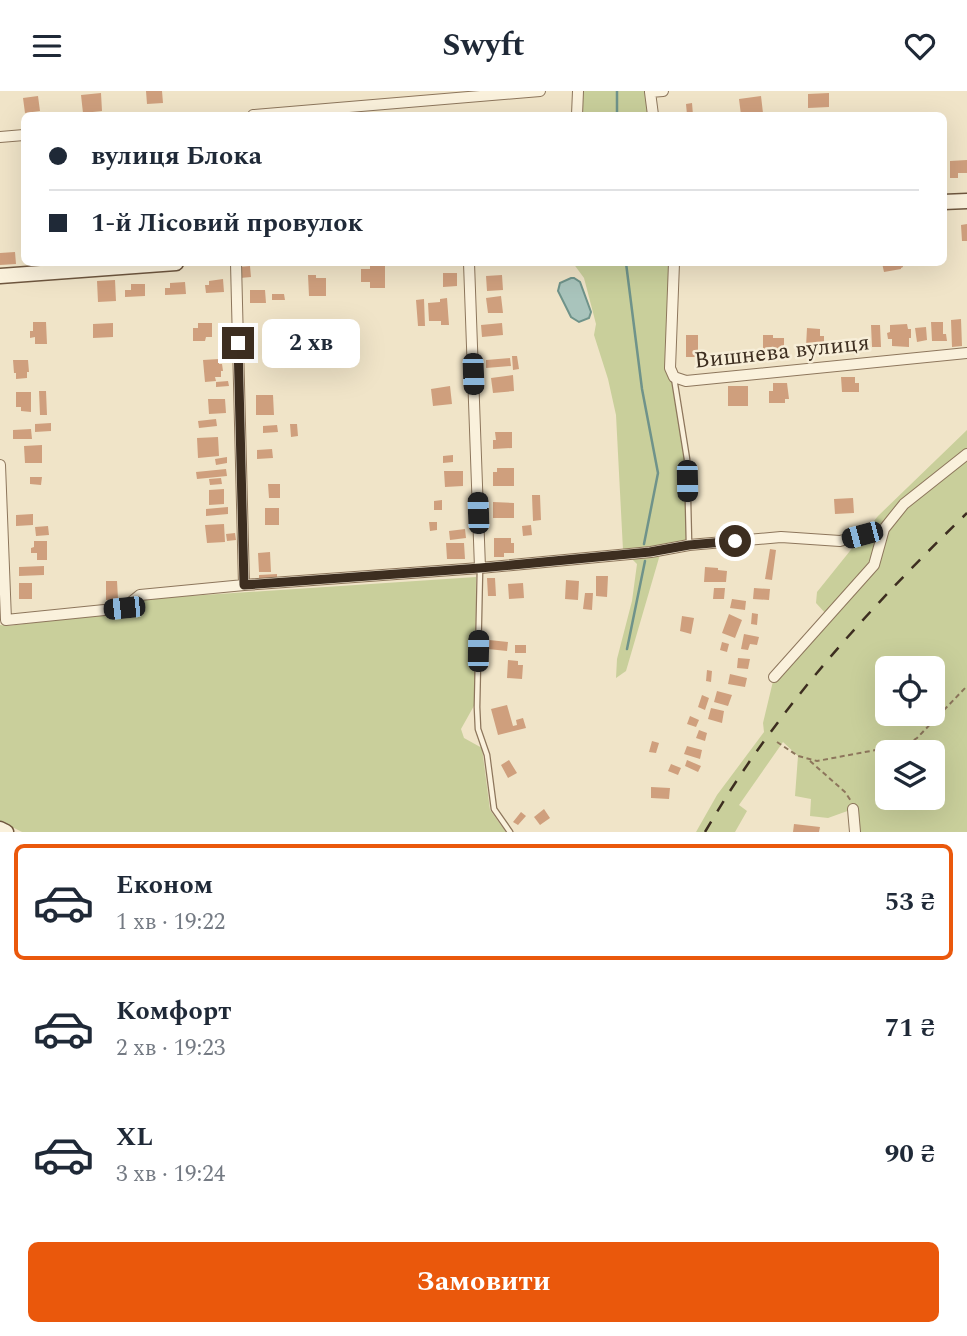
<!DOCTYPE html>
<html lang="uk">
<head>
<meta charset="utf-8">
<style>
  :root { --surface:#fff; --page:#f6f6f7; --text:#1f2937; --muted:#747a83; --line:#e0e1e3; --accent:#ea580c }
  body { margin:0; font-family:Spectral,serif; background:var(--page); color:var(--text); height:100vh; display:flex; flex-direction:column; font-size:26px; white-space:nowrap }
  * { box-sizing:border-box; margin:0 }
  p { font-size:23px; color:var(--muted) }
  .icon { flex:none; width:38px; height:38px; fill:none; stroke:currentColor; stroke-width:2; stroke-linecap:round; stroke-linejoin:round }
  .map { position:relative; height:741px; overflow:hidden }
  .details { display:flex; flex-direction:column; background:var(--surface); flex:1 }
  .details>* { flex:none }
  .guide { position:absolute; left:21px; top:21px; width:926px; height:154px; border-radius:10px; box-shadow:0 7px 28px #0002; display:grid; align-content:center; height:154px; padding:0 28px; background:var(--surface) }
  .fabs { position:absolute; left:875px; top:565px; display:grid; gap:14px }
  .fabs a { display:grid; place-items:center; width:70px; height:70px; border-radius:10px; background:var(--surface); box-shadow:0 7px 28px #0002; font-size:35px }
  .end { position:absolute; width:32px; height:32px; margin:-16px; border:9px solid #3d2e20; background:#fff; box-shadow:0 0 0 4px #fff }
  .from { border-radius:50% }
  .bubble { position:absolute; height:49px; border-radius:10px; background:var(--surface); box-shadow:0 7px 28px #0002; font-size:23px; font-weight:700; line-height:49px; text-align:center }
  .car { position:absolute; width:21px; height:42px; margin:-21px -10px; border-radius:9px; box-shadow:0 0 5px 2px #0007; background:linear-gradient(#222 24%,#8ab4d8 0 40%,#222 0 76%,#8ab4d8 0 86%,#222 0) }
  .guide b { display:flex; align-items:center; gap:24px; height:66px; font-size:26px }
  .guide b+b { border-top:2px solid var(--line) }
  .guide i { width:18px; height:18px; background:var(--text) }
  ul { padding:12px 0 0; list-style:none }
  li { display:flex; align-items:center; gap:21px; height:116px; margin:0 14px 10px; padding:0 14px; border:4px solid transparent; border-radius:10px }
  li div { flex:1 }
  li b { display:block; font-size:26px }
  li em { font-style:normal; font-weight:700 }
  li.selected { border-color:var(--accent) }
  li>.icon { width:63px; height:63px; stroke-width:1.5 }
  .button { display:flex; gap:14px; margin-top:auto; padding:14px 28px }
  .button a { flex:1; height:80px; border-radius:10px; background:var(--accent); color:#fff; font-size:28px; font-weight:700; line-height:80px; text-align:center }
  header { display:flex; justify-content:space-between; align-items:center; height:91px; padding:0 28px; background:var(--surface); font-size:32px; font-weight:700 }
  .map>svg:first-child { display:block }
  .green { fill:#c9cf9b; fill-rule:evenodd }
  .water { fill:#a9c4bc; stroke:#6f938a; stroke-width:2 }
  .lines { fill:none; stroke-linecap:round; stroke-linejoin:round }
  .stream { stroke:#6f938a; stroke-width:2.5 }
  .building { fill:#cf9f7d }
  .lane-casing { stroke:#8d765c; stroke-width:7 }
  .street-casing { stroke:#8d765c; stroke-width:12 }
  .secondary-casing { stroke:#6f573f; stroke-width:17 }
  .path { stroke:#8d765c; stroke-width:2; stroke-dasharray:5 3.5; stroke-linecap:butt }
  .lane { stroke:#faf1dc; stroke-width:4.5 }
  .street { stroke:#faf1dc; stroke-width:10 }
  .secondary { stroke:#faf1dc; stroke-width:14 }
  .rail { stroke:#3d2e20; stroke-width:2.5; stroke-dasharray:12 12; stroke-linecap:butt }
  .route { stroke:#3d2e20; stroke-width:9 }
  .labels { text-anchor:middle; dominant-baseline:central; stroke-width:5; stroke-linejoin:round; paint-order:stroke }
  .street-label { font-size:23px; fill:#3d2e20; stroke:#f7eed8 }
</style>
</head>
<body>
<header><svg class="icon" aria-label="menu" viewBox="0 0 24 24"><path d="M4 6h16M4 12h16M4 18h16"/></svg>Swyft<svg class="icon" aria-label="heart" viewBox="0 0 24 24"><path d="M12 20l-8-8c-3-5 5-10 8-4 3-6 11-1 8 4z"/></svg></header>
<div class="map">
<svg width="967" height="741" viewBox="0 0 967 741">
  <rect width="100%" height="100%" fill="#f0e4c8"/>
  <path class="green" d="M578,0H650L653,24H577Z
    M573,172H674L670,276L687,368L689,454L661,460L626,580L616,587L617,568L632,510L637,473L623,459L616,324L608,288L594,244L596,233L584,187Z
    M967,339V741H855L853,718L828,727L810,725L811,708L795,705L798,665L783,651L739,714L747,720L735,741H696L717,704L764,641L763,632L774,586L827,524L816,512L817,501L878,425ZM887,578H933V623H887ZM887,662H933V707H887Z
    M476,486L475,613L461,638L464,647L482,657L490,719L506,741H22L0,730V534L8,535L126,520L144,508Z"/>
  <path class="water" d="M571,187H574L580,191L591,221L589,227L579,231L571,226L558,200L560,192Z"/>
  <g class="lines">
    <path class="stream" d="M617,0V24
      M626,172L642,298L658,382L644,453
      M627,558L645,470"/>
  </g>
  <path class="building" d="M146,0H162L163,12L147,13Z
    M101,2L102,20L83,22L81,4Z
    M829,2V16L808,17V3Z
    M38,5L40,20L25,22L23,7Z
    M761,5L763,22L741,24L739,8Z
    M692,12L693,24H687L686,13Z
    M967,69V82H958V87H950V70Z
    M967,133V150H962L961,134Z
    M15,161L16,173L0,174V162Z
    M882,172H902L903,176L901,177V178L884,181Z
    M370,174H385V197H370V191H361V178H370Z
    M250,175L251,186L240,187L239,176Z
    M443,182H457V195L443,196Z
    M308,184H316V187H326V205H309Z
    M502,184L503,199L487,200L486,185Z
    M223,188L224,201L206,202L205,194H209V190Z
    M115,189L116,210L98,211L97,190Z
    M185,191L186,203L165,204V197H170V192Z
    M131,193H145V205L125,206V199H131Z
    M250,199H265L266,212H250Z
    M272,203H284L285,209H272Z
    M501,205L503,222H488L486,207Z
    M447,207L449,234H441V230H429L428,212L440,211V208Z
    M424,208L425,235H418L416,209Z
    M961,228L962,255L952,256L951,229Z
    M33,231H46L47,253H35V246L30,247V240H33Z
    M931,231H943V243H946L947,250H932Z
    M113,232V246L93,247V233Z
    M198,232H212V246H206L205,250H193V237H198Z
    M502,232L503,244L482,246L481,234Z
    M907,233L908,238H911V247H909V256L892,255V248H888L887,242L890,241V234Z
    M871,234H880L881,256H872Z
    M926,236L927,249L917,251L915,237Z
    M807,237L820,238V245H824V256H806Z
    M686,244H698V266H686Z
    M763,244H773V247H784V265H782L781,268H763Z
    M512,265H517L519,278L513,279Z
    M510,267L511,275L486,277V269Z
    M219,268V273H222L223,280H221V286H215L216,290L205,291L203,269Z
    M13,269H28L29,281H27V287L16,288V282H14Z
    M513,284L514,300L493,302L491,287Z
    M841,286H855V292H859V301H842Z
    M228,290L229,295L216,296V291Z
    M773,292H787L789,308H785V312H769V300H773Z
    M450,295L452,313L433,315L431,298Z
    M728,295H748V315H728Z
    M39,300H46L47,324H40Z
    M16,301H31V321L21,320V316H16Z
    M256,304H273L274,324H256Z
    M208,308H225L226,322L209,323Z
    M216,328L217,335L199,337L198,330Z
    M51,332V340L35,341V333Z
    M290,333H297L298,345L291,346Z
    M277,334L278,341L263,342V335Z
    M31,338L32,348H13V339Z
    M495,341H512V357L493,358V349H496Z
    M218,346L219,365L198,367L197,347Z
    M42,354V372H25L24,355Z
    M272,358L273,367L257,368V359Z
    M453,364V371L443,372V365Z
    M227,366V372L216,374L215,368Z
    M497,377H514V395H493V381H497Z
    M226,378L227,385L197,388L196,381Z
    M444,380H463V395L445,396Z
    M30,386H42L41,394L30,393Z
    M221,387L222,393L210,394L209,388Z
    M268,393H280V407H269Z
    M224,398V413L209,414V399Z
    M532,404H540L541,429L533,430Z
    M853,407L854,422L835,423L834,408Z
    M442,409V419H434V410Z
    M493,411L514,412V427H493Z
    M228,416V423L206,425V418Z
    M265,417H279V434H265Z
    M33,423V434L16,435V424Z
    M429,431H437V439L430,440Z
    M224,433L225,451L207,452L205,434Z
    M531,434L532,444L523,445L522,435Z
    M48,435L49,444L36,445L35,436Z
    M465,438L466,447L450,449L449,440Z
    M235,442L236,449L227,450L226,443Z
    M494,447H511V452H514V462H504V466H494Z
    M34,450H47V469H37V462H31V457L34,456Z
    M446,452H464L465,468H447Z
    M770,458L776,459L772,489L765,488Z
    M270,461L271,481H259L258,462Z
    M44,475V484L19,485V476Z
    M705,476L718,477V479L727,480L726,491H704Z
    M277,483V491L259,492V484Z
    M596,485H608L607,506L596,505Z
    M487,487H495L496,505H488Z
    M566,489L579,490L578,509L565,508Z
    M106,490H117L118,508L106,509Z
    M19,492H32V508H19Z
    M523,492L524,507L509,508L508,493Z
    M714,497H725L724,508H713Z
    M754,497L770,498L769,509L753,508Z
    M585,502H593L592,519L583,518Z
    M732,508L746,510L745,519L730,517Z
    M752,522L758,523L757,534L751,533Z
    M729,523L742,529L735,547L722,542Z
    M682,525L694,527L691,543L680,540Z
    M744,543L759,546L757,554L750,553L748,559L741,558Z
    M489,549L508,551L507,560L488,558Z
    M722,551L729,553L727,561L720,559Z
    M515,554H526V562H515Z
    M738,567L750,568L748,578L737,577Z
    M508,569L518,570V574H523L522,588L507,587Z
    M707,579L712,580L711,591L706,590Z
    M730,583L747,587L745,596L728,593Z
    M717,600L732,604L728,615L714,611Z
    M702,604L709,607L705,619L698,616Z
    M507,614L513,635L517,634L516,629L523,627L526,637L498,644L491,618Z
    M711,617L724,620L722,632L708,628Z
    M690,625L699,629L696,636L687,633Z
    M699,639L707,642L705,650L696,647Z
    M652,650L659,652L656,662L649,661Z
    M687,655L702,659L700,668L684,663Z
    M509,669L517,682L508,687L501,674Z
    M687,669L701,675L698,681L685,675Z
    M671,673L681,677L678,684L668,680Z
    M651,696L670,697L669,708L651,707Z
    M544,718L550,727L540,734L534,726Z
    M521,721L526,725L518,734L513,731Z
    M794,733L820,736L819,741H793Z"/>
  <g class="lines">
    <defs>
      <path id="lane" d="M674,287L687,368L689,452
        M480,478L477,616L478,638L487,664L494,718L510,741"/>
      <path id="street" d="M253,24L540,0
        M577,24L578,0
        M653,24L650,1L663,0
        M0,46L24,44
        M236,172L244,494
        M469,172L480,477
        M674,172L670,277L674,286L686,290L967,262
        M0,374L6,529L124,517L140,504L244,494L480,477L651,461L689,454L781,446L840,450L884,438L904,413L967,363
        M774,586L874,474L884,438
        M853,718L855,741"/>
      <path id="secondary" d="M943,111L967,110
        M0,185L176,172
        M0,738L6,741"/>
    </defs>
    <use href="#lane" class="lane-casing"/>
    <use href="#street" class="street-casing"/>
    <use href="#secondary" class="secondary-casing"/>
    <path class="path" d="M777,651L798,665L817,670L908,653L917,647L967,595
      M810,670L845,701L851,710"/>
    <use href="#lane" class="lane"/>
    <use href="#street" class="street"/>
    <use href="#secondary" class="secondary"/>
    <path class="rail" d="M705,741C725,707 746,674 770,642C827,564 897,490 967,422"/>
  </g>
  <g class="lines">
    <path class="route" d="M238,252L244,494L480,477L650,461L689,454L735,450"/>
  </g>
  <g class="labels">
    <g class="street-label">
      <text transform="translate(782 261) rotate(-6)">Вишнева вулиця</text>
    </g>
  </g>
</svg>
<div class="fabs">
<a><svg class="icon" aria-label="locate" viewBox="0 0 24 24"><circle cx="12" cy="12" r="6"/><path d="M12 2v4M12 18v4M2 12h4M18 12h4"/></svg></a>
<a><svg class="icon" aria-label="layers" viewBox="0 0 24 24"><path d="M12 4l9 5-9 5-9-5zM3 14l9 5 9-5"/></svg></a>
</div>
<i class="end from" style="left:735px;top:450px"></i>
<i class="end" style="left:238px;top:252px"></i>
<div class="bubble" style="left:262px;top:228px;width:98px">2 хв</div>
<i class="car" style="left:473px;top:283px;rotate:178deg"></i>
<i class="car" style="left:687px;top:390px;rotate:179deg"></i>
<i class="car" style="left:478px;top:422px;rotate:358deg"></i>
<i class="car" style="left:862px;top:444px;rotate:255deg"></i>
<i class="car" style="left:124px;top:517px;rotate:264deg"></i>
<i class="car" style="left:478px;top:560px;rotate:1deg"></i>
<div class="guide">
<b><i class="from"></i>вулиця Блока</b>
<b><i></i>1-й Лісовий провулок</b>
</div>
</div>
<section class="details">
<ul>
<li class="selected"><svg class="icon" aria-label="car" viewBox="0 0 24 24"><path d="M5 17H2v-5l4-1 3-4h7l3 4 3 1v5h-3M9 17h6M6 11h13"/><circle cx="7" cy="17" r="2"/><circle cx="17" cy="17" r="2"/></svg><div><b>Економ</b><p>1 хв · 19:22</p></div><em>53 ₴</em></li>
<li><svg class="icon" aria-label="car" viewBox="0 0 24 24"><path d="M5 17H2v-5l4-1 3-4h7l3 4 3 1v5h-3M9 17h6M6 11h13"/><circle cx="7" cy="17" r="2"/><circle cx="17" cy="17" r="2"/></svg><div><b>Комфорт</b><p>2 хв · 19:23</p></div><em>71 ₴</em></li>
<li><svg class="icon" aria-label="car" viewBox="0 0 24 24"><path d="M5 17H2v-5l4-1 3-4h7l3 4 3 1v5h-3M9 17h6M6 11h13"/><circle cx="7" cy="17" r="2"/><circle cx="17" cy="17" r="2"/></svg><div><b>XL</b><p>3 хв · 19:24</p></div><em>90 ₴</em></li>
</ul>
<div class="button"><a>Замовити</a></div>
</section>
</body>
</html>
